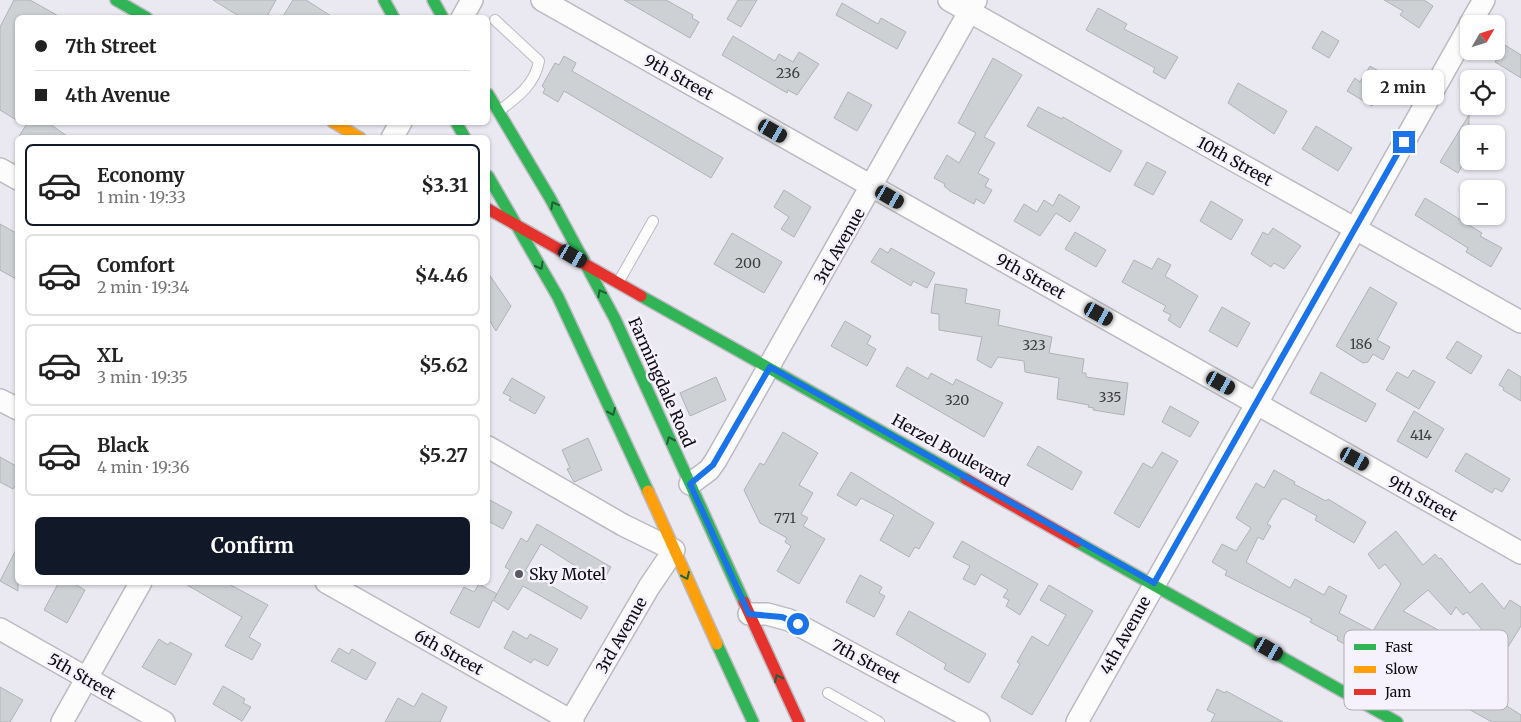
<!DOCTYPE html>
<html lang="en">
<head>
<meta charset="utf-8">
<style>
  :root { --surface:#fff; --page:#f2f2f2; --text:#222; --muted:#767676; --line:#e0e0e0; --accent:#111827 }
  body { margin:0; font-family:Merriweather,serif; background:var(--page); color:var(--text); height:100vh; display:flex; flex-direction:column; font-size:19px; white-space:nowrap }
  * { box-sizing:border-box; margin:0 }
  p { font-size:16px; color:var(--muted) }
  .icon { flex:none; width:28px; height:28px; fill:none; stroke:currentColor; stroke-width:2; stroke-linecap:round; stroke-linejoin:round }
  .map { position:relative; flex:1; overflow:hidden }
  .details { position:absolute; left:15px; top:135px; width:475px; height:450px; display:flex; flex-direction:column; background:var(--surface); border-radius:8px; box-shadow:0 1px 4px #0004 }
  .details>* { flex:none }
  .top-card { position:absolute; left:15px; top:15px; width:475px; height:110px; border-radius:8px; box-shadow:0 1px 4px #0004; display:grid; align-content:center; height:110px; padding:0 20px; background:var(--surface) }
  .needle { width:32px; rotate:51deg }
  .buttons { position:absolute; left:1460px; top:15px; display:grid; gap:10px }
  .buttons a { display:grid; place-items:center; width:45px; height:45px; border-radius:8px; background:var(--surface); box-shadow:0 1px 4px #0004; font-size:25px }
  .end { position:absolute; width:22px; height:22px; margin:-11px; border:6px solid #1a73e8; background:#fff; box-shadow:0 0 0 2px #fff }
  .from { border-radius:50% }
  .bubble { position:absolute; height:35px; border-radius:8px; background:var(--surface); box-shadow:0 1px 4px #0004; font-size:16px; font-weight:700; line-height:35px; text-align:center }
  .car { position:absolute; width:15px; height:30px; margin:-15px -8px; border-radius:6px; box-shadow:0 0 4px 1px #0007; background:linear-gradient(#222 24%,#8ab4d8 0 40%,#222 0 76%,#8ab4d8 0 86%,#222 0) }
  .top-card b { display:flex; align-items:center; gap:18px; height:48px; font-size:19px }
  .top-card b+b { border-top:1px solid var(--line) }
  .top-card i { width:12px; height:12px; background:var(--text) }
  ul { padding:9px 0 0; list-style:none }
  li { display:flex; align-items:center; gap:15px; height:82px; margin:0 10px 8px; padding:0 10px; border:2px solid var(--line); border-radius:8px }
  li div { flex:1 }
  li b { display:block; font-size:19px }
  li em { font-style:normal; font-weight:700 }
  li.selected { border-color:var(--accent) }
  li>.icon { width:45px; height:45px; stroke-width:1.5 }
  .button { display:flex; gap:10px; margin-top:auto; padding:10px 20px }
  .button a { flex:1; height:58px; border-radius:8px; background:var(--accent); color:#fff; font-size:20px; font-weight:700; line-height:58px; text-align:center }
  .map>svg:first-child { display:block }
  .building { fill:#ced1d4; stroke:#b0b3b6 }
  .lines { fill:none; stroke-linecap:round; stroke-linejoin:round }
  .lane-casing { stroke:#bcbac1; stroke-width:12 }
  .street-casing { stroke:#bcbac1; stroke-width:24 }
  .fast-casing { stroke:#bcbac1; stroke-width:14 }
  .slow-casing { stroke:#bcbac1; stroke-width:14 }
  .jam-casing { stroke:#bcbac1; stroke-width:14 }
  .lane { stroke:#fcfcfd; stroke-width:10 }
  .street { stroke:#fcfcfd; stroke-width:21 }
  .fast { stroke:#30b455; stroke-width:11 }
  .slow { stroke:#ff9f0a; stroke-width:11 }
  .jam { stroke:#e5322d; stroke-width:11 }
  .oneway { stroke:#1f6034 }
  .route { stroke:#1a73e8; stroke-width:6 }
  .poi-dot { fill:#5b5960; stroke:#f5f2fd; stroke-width:2 }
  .labels { text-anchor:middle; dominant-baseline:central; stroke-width:5; stroke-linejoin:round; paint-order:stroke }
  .number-label { font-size:14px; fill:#3e3d42 }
  .street-label { font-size:16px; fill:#0e0c12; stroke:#f5f2fd }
  .poi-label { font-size:16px; fill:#0e0c12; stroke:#f5f2fd; text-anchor:start }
  .key { fill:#f5f2fd; stroke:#b0adb6; stroke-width:1 }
  .key-label { font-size:14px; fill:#0e0c12 }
</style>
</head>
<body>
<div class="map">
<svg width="1521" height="722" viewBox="0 0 1521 722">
  <rect width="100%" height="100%" fill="#eae8f1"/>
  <path class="building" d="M14,0H30L62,18H18V121L0,110V27Z
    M213,0H276L266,18H242Z
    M293,0H306L334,18H282Z
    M624,0H666L693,15L692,18L699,22L690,38Z
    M738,0H757L741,27L727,19Z
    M1384,0H1424L1433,6L1419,28L1400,15L1403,11Z
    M842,3L878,24L881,18L906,32L897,49L836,15Z
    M1098,8L1127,24L1124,29L1178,57L1165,79L1153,72L1155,68L1086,30Z
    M1322,31L1339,41L1329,58L1312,48Z
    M733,36L775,61L779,54L793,62L799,52L819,64L797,95L788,90L787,93L722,55Z
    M1505,45L1521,55V78L1495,62Z
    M564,56L576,63L572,71L723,158L711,178L564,91L558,102L543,93L545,89L542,86L555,63L559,65Z
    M993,58L1022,75L984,137L995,143L978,173L989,179L985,186L992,190L984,204L976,199L974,204L950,191L944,186L945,184L934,178L947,155L959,163L976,133L958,123Z
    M1370,66L1389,77L1372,106L1347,91L1355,78L1360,82Z
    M1238,83L1287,111L1274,134L1228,103Z
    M848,92L872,105L857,131L834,118Z
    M1038,107L1062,119L1063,117L1122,151L1110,172L1027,126Z
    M1469,115V167L1463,164L1458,173L1440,162Z
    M28,122H47L70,138H18Z
    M1316,126L1352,148L1338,171L1302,149Z
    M1147,162L1166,172L1153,195L1134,185Z
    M784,190L811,207L794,237L781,229L789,217L774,207Z
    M1059,194L1080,207L1070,222L1056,213L1040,236L1014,221L1024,204L1037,212L1044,200L1053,206Z
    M1425,198L1482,233L1480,236L1502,248L1491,267L1466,252L1468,248L1415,215Z
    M1211,201L1243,220L1231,240L1200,221Z
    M0,224L18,234V280L0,270Z
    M1273,228L1301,246L1284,269L1274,263L1271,267L1251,254L1263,232L1268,235Z
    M1075,232L1106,250L1096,267L1065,249Z
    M732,233L782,262L764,293L714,264Z
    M880,248L888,253L891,248L935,273L927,288L913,281L911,286L871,262Z
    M1158,258L1171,265L1165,276L1198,296L1180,328L1168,320L1171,315L1163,311L1166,306L1122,282L1134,260L1152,269Z
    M488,273L511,306L496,331L488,318Z
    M935,284L967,289L965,303L1000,310L998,325L1052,337L1049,353L1084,359L1082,373H1086V377L1128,383L1124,415L1093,410L1094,408L1088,407L1089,405L1057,399L1059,378L1025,372L1024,361L998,357L991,368L977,360L982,337L939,330V314L931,313Z
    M1370,287L1397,303L1377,340L1390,347L1383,360L1373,354L1368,362L1363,363L1336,346Z
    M1222,307L1250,323L1237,347L1209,331Z
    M845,321L871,336L867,344L876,349L867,366L831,346Z
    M1457,341L1482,356L1471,374L1446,358Z
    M907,367L928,379L931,373L953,385L956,379L1003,403L984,437L896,386Z
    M1508,369L1521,377V401L1503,390L1504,388L1499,385Z
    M1413,370L1435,382L1419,409L1386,390L1397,372L1408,378Z
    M1321,372L1376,404L1366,422L1310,393Z
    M716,377L726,400L690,416L680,393Z
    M512,378L545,397L535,414L509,400L511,397L503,393Z
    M1170,406L1199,422L1190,437L1162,422Z
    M1414,411L1444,429L1427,458L1397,441Z
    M783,432L818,453L799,485L813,493L801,514L808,518L803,526L825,539L799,584L777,571L791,546L785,542L787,538L760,523L744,490L760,463L764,465Z
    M588,438L602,470L574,482L567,469L570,468L562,450Z
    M1038,446L1082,472L1072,490L1027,465Z
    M1162,452L1178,461L1139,528L1114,513L1143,463L1152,468Z
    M1466,453L1510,479L1502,492L1495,488L1492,493L1455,471Z
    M0,457L18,467V482L13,489L0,482Z
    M1274,470L1295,482L1294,484L1326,501L1328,499L1366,522L1354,543L1315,520L1317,516L1286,499H1282L1267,524L1271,526L1263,540L1258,537L1246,562L1290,588L1295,579L1324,595L1329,586L1347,596L1339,613L1373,631L1401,584L1385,564L1379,569L1368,554L1396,531L1423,565L1435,554L1439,559L1441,558L1470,593L1482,583L1504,609L1510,600L1521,607V626L1508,647L1484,632L1467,612L1463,615L1456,607L1451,615L1428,590L1403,611L1442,632L1435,645L1456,657L1448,671L1475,687L1479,680L1494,689L1491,696L1521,715V722H1492L1403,673L1400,679L1380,668L1382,664L1337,640L1338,637L1310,622L1312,619L1225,575L1227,571L1212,562L1222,544L1236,551L1251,528L1236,518L1256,483L1264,488Z
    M851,472L934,523L919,549L915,547L909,557L880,540L894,515L861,498L856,506L837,495Z
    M488,499L512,512L503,529L488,521Z
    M537,524L611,567L602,583L541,544L525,571L588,607L581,619L523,586L508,610L493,600L479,628L450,613L464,587L474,592L479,584L497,594L494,599L510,570L505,567L521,538L527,542Z
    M962,541L1038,584L1020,615L1006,606L1009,600L1003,597L1008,590L981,574L975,585L963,579L970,566L953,557Z
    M18,546V591L0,581Z
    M860,575L882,587L879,593L885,596L874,617L846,602Z
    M59,582H71L85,590L67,623L44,610Z
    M182,582H225L268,605L249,637L261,644L252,660L225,646L242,617Z
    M1049,585L1093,611L1032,715L1001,697L1020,664L1017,662L1032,636L1048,646L1066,615L1040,600Z
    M909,611L986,654L969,683L944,669L946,664L896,634Z
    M513,631L527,639L530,634L558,649L548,666L534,659L531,663L504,648Z
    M159,639L168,645L170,642L192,654L175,685L142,667Z
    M339,648L349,654L352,649L376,663L366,680L331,661Z
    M223,686L245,699L243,703L251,707L242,721L213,704Z
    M0,687L23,700L10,722H0Z
    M1217,689L1225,693L1226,691L1283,722H1211L1215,714L1207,710Z
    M422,693L447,707L440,722H385L398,698L414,707Z"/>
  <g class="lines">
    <defs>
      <path id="lane" d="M495,20L539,61C535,85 516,98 499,111
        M619,281L653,221
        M828,693L879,722"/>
      <path id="street" d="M542,0L1521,553
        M949,0L1521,322
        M462,18L472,0
        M1470,24L1484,0
        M392,138L401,122
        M0,169L18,179
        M0,400L18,409
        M488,447L623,525L674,550L649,587L570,722
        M690,484L709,470L716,460L976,0
        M326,582L573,722
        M749,614H767L789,620L979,722
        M0,629L164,722
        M62,722L141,582
        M1077,722L1469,27"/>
      <path id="fast" d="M116,0L147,18
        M384,0L394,18
        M433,0L443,18
        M488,94L550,198L615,319L744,602
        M456,122L465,138
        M488,176L558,297L648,491
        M641,296L966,479
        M1077,542L1397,722
        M717,644L753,722"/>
      <path id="slow" d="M333,122L360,138
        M648,491L717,644"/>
      <path id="jam" d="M488,209L641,296
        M966,479L1077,542
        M744,602L799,722"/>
    </defs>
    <use href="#lane" class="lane-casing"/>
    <use href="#street" class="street-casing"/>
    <use href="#fast" class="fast-casing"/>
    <use href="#slow" class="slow-casing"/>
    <use href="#jam" class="jam-casing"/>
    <use href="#lane" class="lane"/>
    <use href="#street" class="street"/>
    <use href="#fast" class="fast"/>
    <use href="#slow" class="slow"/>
    <use href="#jam" class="jam"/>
  </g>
  <defs><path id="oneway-chevron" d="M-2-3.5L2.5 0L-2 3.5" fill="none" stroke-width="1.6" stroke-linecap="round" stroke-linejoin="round" transform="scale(1.25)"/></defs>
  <g class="oneway">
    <use href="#oneway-chevron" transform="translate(554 205) rotate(-118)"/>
    <use href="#oneway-chevron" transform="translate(540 266) rotate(60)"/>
    <use href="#oneway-chevron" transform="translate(601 293) rotate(-119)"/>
    <use href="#oneway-chevron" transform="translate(612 412) rotate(66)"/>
    <use href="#oneway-chevron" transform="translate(670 440) rotate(-114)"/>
    <use href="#oneway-chevron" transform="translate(686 576) rotate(65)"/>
    <use href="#oneway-chevron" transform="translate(778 678) rotate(-115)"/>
  </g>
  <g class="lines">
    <path class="route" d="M798,624L782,617L749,614L690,484L713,465L770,367L1154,583L1404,142"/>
  </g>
  <circle class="poi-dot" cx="519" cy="574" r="5"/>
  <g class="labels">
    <g class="number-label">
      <text x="788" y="73">236</text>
      <text x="748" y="263">200</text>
      <text x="1361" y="344">186</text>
      <text x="1034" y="345">323</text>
      <text x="1110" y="397">335</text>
      <text x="957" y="400">320</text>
      <text x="1421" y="435">414</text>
      <text x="785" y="518">771</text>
    </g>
    <g class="street-label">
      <text transform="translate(679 77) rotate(29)">9th Street</text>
      <text transform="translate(1235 161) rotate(29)">10th Street</text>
      <text transform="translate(839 246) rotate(-60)">3rd Avenue</text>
      <text transform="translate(1031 276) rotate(29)">9th Street</text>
      <text transform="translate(662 382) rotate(66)">Farmingdale Road</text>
      <text transform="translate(951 450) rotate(29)">Herzel Boulevard</text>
      <text transform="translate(1423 498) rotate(29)">9th Street</text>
      <text transform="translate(621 635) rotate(-60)">3rd Avenue</text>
      <text transform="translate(1125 635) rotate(-61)">4th Avenue</text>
      <text transform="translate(449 652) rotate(29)">6th Street</text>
      <text transform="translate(866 661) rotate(28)">7th Street</text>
      <text transform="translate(82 676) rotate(30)">5th Street</text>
    </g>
    <g class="poi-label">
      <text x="529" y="574">Sky Motel</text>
    </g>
  </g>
  <rect x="1344" y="630" width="164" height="80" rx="8" class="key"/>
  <rect x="1354" y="644" width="22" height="6" fill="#30b455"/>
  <rect x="1354" y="666" width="22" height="7" fill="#ff9f0a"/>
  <rect x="1354" y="689" width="22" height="6" fill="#e5322d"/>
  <g class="key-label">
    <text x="1385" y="652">Fast</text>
    <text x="1385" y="674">Slow</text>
    <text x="1385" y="697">Jam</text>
  </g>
</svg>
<div class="buttons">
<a><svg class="needle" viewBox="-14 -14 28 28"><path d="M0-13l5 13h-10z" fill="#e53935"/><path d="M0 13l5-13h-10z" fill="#767676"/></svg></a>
<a><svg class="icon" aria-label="locate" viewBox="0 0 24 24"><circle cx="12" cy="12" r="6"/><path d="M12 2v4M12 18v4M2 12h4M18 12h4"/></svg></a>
<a>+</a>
<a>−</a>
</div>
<i class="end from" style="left:798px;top:624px"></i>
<i class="end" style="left:1404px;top:142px"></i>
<div class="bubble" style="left:1362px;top:70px;width:82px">2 min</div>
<i class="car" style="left:773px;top:131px;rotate:120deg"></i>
<i class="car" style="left:890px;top:197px;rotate:120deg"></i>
<i class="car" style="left:573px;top:256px;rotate:120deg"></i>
<i class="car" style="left:1099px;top:314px;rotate:119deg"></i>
<i class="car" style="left:1221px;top:383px;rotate:119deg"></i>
<i class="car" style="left:1355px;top:459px;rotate:119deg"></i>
<i class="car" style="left:1269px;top:649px;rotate:120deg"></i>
<div class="top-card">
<b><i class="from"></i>7th Street</b>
<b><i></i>4th Avenue</b>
</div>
<section class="details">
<ul>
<li class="selected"><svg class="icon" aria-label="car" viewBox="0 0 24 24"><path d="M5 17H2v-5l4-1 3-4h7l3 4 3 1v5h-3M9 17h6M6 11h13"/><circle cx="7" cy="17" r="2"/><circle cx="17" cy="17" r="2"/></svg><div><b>Economy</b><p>1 min · 19:33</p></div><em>$3.31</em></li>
<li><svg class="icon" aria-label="car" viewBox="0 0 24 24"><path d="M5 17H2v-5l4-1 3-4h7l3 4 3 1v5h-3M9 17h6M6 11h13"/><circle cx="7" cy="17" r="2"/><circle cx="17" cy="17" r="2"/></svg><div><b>Comfort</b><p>2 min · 19:34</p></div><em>$4.46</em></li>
<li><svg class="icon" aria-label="car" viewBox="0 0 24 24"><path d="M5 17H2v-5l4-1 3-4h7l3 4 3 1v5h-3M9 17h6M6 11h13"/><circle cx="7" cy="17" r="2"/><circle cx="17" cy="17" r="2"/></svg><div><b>XL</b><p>3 min · 19:35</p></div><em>$5.62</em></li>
<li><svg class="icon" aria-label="car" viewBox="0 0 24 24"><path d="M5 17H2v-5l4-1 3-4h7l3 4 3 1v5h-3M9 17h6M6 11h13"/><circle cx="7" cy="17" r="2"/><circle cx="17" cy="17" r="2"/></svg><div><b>Black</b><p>4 min · 19:36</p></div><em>$5.27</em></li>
</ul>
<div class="button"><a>Confirm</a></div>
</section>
</div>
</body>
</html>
